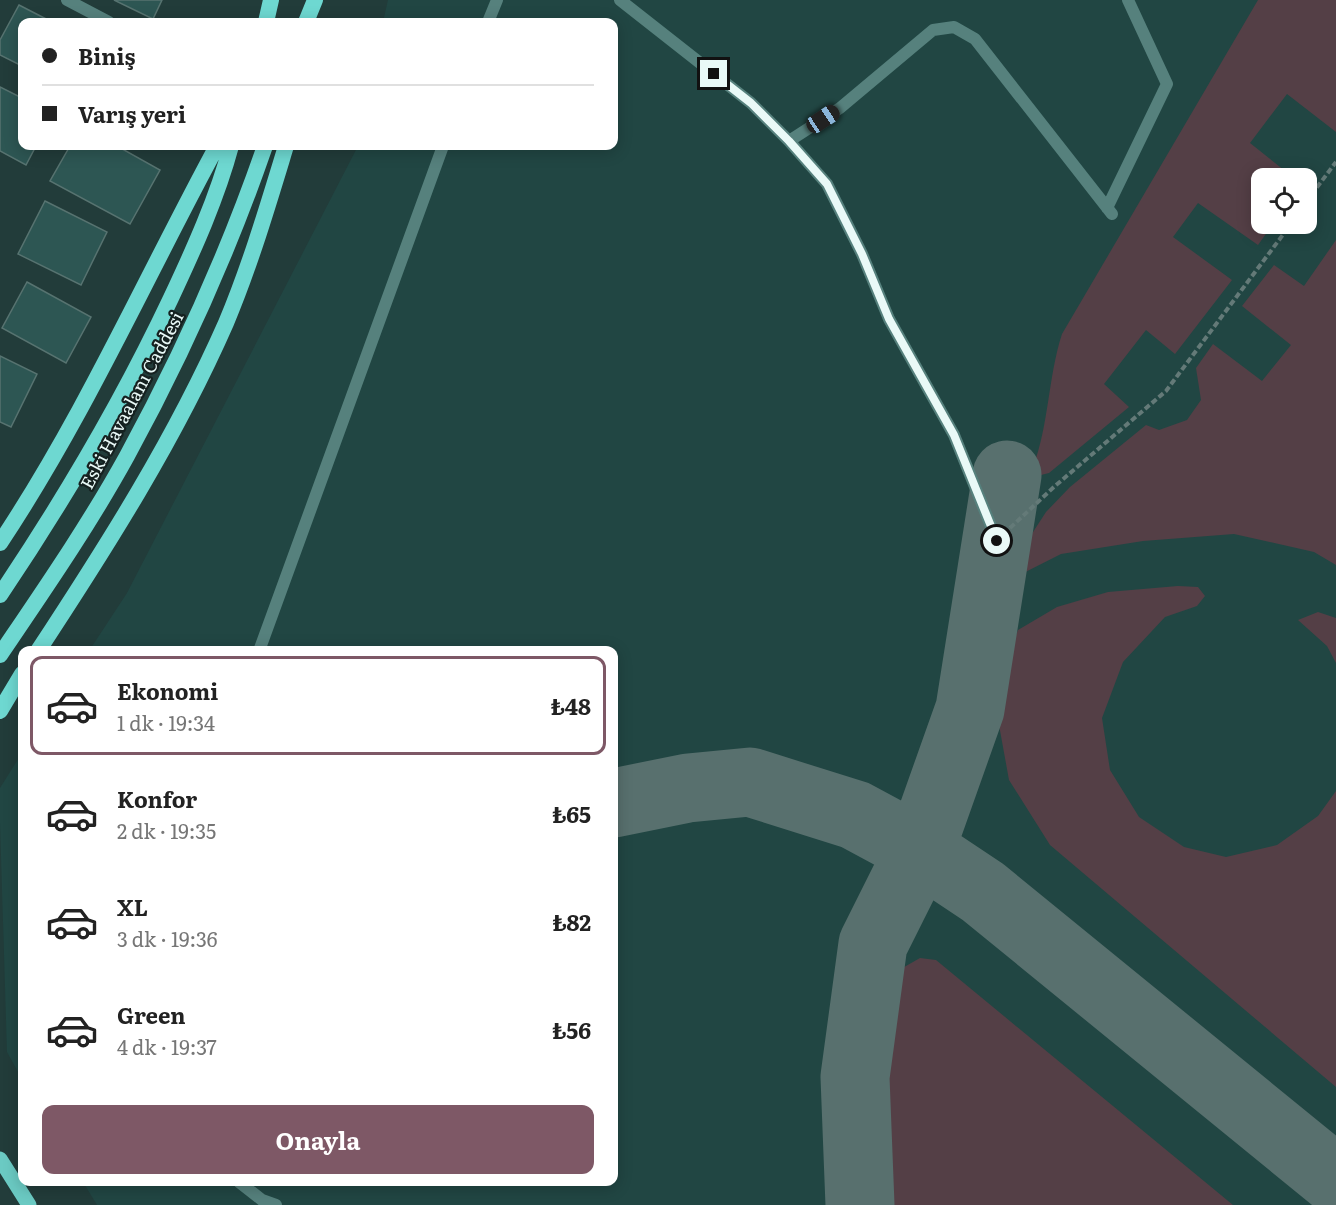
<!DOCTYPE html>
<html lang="tr">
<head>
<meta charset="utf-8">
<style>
  :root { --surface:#fff; --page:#f2f2f2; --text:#222; --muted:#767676; --line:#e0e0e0; --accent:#7e5866 }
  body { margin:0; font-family:Literata,serif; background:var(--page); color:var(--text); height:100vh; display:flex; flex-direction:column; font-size:22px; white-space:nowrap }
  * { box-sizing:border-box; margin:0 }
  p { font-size:20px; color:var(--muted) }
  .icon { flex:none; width:33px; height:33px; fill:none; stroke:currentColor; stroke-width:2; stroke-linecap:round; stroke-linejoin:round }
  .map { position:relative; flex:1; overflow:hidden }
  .panel { position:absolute; left:18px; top:646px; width:600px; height:540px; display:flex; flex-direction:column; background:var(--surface); border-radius:12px; box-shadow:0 3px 15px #0003 }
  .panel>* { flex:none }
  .guide { position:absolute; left:18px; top:18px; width:600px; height:132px; border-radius:12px; box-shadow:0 3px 15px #0003; display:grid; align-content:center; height:132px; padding:0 24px; background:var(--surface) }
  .tools { position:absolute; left:1251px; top:168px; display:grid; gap:12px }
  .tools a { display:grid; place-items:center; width:66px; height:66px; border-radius:12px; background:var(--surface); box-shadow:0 3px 15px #0003; font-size:30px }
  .end { position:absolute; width:27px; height:27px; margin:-14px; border:8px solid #e9f9f7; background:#111; box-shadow:0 0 0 3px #111 }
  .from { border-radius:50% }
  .car { position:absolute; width:18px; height:36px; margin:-18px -9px; border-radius:8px; box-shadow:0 0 4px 2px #0007; background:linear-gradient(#222 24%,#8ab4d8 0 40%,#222 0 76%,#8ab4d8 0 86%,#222 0) }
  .guide b { display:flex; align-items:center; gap:21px; height:57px; font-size:22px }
  .guide b+b { border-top:2px solid var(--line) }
  .guide i { width:15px; height:15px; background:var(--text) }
  ul { padding:10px 0 0; list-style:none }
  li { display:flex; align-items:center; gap:18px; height:99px; margin:0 12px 9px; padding:0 12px; border:3px solid transparent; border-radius:12px }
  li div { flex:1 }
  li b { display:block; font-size:22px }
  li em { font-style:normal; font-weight:700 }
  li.selected { border-color:var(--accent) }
  li>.icon { width:54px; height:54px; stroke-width:1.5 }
  .action { display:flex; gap:12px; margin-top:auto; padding:12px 24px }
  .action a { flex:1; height:69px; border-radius:12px; background:var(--accent); color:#fff; font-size:24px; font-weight:700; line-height:69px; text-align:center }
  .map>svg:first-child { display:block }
  .built { fill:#214643; fill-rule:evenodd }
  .green { fill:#543f46 }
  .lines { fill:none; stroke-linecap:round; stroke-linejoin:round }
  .taxiway { stroke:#58706e; stroke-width:69 }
  .building { fill:#2d5653; stroke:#577370; stroke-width:1.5 }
  .path { stroke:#647a78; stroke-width:4; stroke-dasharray:6 3; stroke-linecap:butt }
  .service { stroke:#56817d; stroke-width:12 }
  .minor { stroke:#56817d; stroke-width:12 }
  .primary { stroke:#6bcac3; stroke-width:15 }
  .trunk { stroke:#6ed8d1; stroke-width:16 }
  .route { stroke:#e9f9f7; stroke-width:8 }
  .labels { text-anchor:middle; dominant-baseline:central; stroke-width:4.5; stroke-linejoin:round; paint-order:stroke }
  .street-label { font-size:18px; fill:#e9f9f7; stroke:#152120 }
</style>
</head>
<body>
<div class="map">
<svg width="1336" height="1205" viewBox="0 0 1336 1205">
  <rect width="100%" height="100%" fill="#223c3a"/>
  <path class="built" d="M388,0H1336V1205H97L83,1182H614V651H89L127,593L358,146H614V22H383ZM1262,178H1306V224H1262Z
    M22,753V1079L7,1052L0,823V788Z"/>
  <path class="green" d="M1258,0H1336V132L1287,94L1250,143L1294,178H1262V224H1273L1258,245L1198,203L1173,237L1232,280L1175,354L1146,330L1104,384L1129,407L1049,473L1037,476L1033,467C1049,425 1048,377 1062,334Z
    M1336,240V565L1314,552L1234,534L1143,541L1061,554L998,586L1046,512L1070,487L1146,425L1159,430L1187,420L1201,400L1196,368L1213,344L1262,381L1291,345L1242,306L1274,265L1304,286Z
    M1178,586L1198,587L1205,596L1197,606L1165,617L1123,662L1102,718L1110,770L1139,817L1184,847L1226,857L1277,845L1318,816L1336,791V1087L1050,845L1009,780L993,692L1018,630L1057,607L1108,592Z
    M1318,612L1336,618V663L1327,646L1298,620Z
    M920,958L936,960L1233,1205H882L879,1175L877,1018L892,974Z"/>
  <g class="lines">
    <path class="taxiway" d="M614,803L688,788L750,782L855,815L920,850L983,892L1336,1180
      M860,1205L855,1077L873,944L920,850L970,709L1007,475"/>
  </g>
  <path class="building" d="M114,0H162L153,19Z
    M19,5L52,22H22V66L0,55V40Z
    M0,87L22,98V146H36L26,165L0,151Z
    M70,146H117L160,170L130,224L50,181Z
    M45,201L107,232L81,285L18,254Z
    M27,282L91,317L66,363L2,328Z
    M0,356L37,374L11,427L0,422Z"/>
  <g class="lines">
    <path class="path" d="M1306,202L1336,162
      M1010,528L1055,486L1166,391L1291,224"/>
    <path class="service" d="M620,0L751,103L789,141L827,184L862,254L889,319L954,435L997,541
      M488,22L497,0
      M789,141L840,108L933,30L954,27L975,39L1112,214
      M1107,208L1167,84L1128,0
      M259,651L443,146
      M239,1182L262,1200L276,1205"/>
    <path class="minor" d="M67,0L109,22"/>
    <path class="primary" d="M0,1159L29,1205"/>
    <path class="trunk" d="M266,22L271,0
      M306,22L315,0
      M0,543C84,417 145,279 217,146
      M0,595C64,500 122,402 171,298C194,249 217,198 231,146
      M38,651C107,546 175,439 226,323C250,266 268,205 286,146
      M0,655C44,590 89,525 127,456C181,357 228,253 265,146
      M0,711L22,674"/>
  </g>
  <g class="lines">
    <path class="route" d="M714,74L751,103L789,141L827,184L862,254L889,319L954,435L997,541"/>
  </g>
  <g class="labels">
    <g class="street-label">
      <text transform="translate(131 400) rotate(-62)">Eski Havaalanı Caddesi</text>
    </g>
  </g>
</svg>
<div class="tools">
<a><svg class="icon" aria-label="locate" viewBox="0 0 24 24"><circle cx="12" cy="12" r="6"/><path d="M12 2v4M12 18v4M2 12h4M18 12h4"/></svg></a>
</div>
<i class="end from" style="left:997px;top:541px"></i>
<i class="end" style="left:714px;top:74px"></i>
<i class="car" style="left:823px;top:119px;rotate:57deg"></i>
<div class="guide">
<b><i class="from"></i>Biniş</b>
<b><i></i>Varış yeri</b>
</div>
<section class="panel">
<ul>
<li class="selected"><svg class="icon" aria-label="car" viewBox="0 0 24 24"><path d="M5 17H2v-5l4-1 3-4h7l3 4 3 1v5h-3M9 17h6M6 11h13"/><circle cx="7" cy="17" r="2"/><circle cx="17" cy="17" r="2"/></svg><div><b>Ekonomi</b><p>1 dk · 19:34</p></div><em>₺48</em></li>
<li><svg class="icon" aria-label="car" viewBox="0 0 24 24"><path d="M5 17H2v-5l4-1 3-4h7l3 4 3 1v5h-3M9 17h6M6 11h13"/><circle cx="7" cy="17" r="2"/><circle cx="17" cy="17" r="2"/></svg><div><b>Konfor</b><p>2 dk · 19:35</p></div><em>₺65</em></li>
<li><svg class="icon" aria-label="car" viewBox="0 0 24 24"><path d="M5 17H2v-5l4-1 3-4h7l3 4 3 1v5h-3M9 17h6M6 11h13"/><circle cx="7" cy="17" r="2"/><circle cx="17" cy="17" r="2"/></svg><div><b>XL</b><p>3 dk · 19:36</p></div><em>₺82</em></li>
<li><svg class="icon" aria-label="car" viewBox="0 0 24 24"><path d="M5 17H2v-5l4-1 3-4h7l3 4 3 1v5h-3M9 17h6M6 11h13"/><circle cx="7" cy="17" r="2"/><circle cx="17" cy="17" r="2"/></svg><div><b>Green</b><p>4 dk · 19:37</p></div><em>₺56</em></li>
</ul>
<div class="action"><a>Onayla</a></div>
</section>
</div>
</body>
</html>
